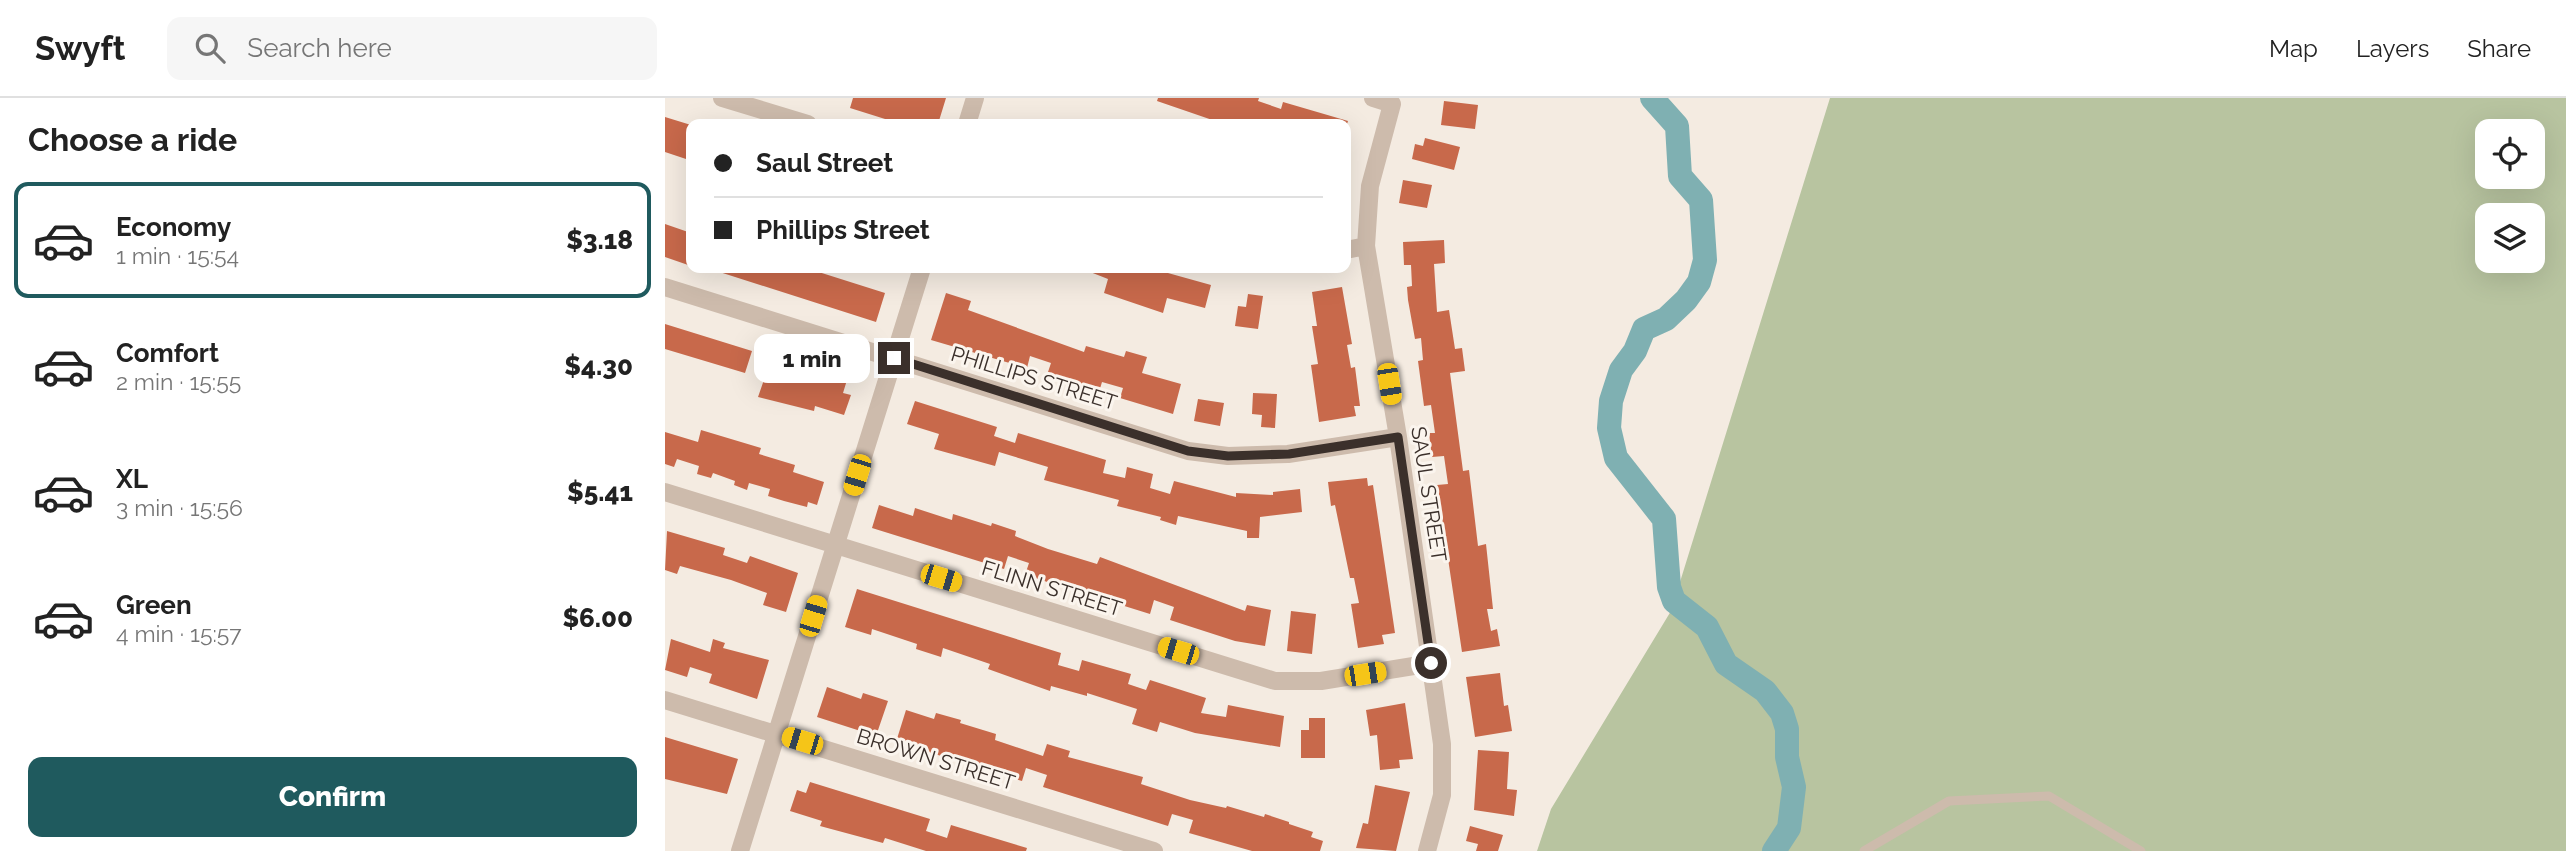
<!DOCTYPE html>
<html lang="en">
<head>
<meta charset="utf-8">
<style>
  :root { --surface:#fff; --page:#f6f6f6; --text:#222; --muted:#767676; --line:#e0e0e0; --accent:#1f5a5e }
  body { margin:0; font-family:Raleway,sans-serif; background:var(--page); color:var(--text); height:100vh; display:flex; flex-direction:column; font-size:26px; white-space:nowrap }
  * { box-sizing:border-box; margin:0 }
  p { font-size:23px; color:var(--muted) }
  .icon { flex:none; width:38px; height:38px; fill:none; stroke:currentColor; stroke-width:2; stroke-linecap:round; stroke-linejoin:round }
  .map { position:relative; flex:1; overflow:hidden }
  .drawer { display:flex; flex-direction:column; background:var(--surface); width:665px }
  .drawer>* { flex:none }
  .hud { position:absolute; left:21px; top:21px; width:665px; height:154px; border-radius:14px; box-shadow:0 7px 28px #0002; display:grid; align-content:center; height:154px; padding:0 28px; background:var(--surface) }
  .controls { position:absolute; left:1810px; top:21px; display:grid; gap:14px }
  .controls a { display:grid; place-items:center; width:70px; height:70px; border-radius:14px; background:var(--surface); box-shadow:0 7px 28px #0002; font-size:35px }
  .end { position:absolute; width:32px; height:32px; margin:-16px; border:9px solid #3b302b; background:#fff; box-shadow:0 0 0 4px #fff }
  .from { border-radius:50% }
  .bubble { position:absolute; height:49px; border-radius:14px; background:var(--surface); box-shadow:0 7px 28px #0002; font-size:23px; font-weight:800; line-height:49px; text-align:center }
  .car { position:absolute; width:21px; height:42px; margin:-21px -10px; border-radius:9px; box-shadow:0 0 5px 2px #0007; background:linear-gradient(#f5c518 24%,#345 0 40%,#f5c518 0 76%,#345 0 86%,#f5c518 0) }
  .hud b { display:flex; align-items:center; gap:24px; height:66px; font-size:26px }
  .hud b+b { border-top:2px solid var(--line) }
  .hud i { width:18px; height:18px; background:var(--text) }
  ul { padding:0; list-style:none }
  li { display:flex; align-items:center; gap:21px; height:116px; margin:0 14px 10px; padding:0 14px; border:4px solid transparent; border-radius:14px }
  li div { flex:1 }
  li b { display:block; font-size:26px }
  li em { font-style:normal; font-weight:800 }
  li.on { border-color:var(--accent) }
  li>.icon { width:63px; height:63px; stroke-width:1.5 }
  h2 { padding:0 28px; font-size:32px; line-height:84px }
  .primary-button { display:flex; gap:14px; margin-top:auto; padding:14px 28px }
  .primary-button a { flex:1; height:80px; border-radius:14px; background:var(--accent); color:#fff; font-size:28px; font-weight:800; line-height:80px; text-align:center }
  header { display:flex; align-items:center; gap:42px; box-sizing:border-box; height:98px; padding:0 35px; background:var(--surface); border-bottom:2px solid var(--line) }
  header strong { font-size:33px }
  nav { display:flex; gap:38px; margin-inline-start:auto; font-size:24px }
  .search { width:490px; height:63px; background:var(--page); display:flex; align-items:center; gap:18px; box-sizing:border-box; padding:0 24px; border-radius:14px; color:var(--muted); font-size:26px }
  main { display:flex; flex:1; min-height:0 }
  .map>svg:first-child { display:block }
  .green { fill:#b8c4a0; fill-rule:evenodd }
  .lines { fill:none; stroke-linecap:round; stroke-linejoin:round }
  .river { stroke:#7fb0b2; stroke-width:24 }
  .building { fill:#c8694b }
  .service { stroke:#cdbbac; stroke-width:9 }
  .minor { stroke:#cdbbac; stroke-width:18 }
  .route { stroke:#3b302b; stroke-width:9 }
  .labels { text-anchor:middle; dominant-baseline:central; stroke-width:6; stroke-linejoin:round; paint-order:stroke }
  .street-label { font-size:21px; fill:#3b302b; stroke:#fbf5ee }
</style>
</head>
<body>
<header>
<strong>Swyft</strong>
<div class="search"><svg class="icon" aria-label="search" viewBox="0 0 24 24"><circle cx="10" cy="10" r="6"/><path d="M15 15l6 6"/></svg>Search here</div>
<nav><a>Map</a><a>Layers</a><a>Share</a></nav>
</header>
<main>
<section class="drawer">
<h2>Choose a ride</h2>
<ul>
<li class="on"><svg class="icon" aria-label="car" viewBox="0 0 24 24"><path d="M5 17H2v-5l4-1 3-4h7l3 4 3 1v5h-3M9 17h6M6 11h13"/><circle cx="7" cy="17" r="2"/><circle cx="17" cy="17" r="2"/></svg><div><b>Economy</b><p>1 min · 15:54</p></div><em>$3.18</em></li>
<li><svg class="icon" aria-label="car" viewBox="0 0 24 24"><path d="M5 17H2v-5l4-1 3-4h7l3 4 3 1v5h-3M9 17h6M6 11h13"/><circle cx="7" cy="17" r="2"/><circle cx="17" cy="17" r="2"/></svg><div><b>Comfort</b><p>2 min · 15:55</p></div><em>$4.30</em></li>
<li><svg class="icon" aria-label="car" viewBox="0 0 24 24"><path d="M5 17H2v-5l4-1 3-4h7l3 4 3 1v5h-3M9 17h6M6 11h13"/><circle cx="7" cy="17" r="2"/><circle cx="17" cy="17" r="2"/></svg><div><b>XL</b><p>3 min · 15:56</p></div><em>$5.41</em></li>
<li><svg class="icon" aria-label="car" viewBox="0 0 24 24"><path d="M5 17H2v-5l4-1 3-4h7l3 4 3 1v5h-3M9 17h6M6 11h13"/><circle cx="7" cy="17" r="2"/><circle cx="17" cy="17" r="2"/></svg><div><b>Green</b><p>4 min · 15:57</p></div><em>$6.00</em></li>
</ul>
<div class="primary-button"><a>Confirm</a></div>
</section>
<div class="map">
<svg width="1901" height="753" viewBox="0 0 1901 753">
  <rect width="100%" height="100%" fill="#f4ebe1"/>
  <path class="green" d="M1165,0H1901V753H872L886,711L1006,513ZM1822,33H1867V79H1822ZM1822,117H1867V163H1822Z"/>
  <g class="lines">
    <path class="river" d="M987,0L1012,28L1015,78L1036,102L1040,162L1034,184L1021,202L1001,221L979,231L970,253L956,272L946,303L944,330L951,360L999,421L1004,489L1009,503L1042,529L1061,566L1100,593L1117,615L1122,631V659L1129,689L1124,730L1109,753"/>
  </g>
  <path class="building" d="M188,0H281L273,26H236L185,10Z
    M493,0H594L593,3L616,11L618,4L683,23L682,26H559L492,3Z
    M779,3L813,7L810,31L776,27Z
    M0,19L26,27L22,39L26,40L24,62L0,54Z
    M760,40L795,49L789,72L747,61L750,46L758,48Z
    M738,82L767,87L762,110L734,105Z
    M0,126L26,135V168L0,159Z
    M779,142L780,165L769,166L772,214L784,212L790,251L797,250L800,273L785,275L798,373L804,372L813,448L821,446L828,511H822L826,533L832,531L835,548L797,554L772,387L783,386L779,358L767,359L764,335H770L766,307L759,308L753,263L758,262L756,240L750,241L743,202L742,189L747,188L746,167H739L738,144Z
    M42,170H141L220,195L211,224Z
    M415,170H485L546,187L540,210L502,200L498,215L439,195L443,181Z
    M677,189L687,246L682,247L686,270L690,269L695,308H689L691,318L654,324L646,267L653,266L647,228H652L647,194Z
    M281,195L306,203L303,212L419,254L421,248L459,259L461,253L482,259L477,275L516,286L508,316L455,300L458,290L437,284L434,294L382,277L386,265L365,258L362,270L266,242Z
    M583,196L598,198L593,231L570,228L573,208L581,209Z
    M0,226L87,253L80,275L0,251Z
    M107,259L182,282L178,295L186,297L179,317L150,308L149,313L93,299Z
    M588,295L612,296L610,330L596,329L597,317L587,316Z
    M533,301L559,305L555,328L529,323Z
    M250,303L332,329L329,338L350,345L353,335L441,362L438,375L460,380L462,369L488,376L485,390L505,396L509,383L571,399V395L608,397V394L635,391L637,414L595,419L594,440H582V433L513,418L511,427L495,422L496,419L452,408L454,402L379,382L383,369L334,354L330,368L269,351L274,336L242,326Z
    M36,332L96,350L94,356L130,367L128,374L159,384L152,407L143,404L142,409L119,403L103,398L105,391L84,385L82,392L69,387L70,383L48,375L46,380L32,376L34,368L12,361L9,369L0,366V334L33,344Z
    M702,380L703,388L708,387L730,535L717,537L719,546L693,550L686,506L694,505L689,480H685L670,407L666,408L663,384Z
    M214,407L248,418L250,410L287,422L288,416L326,428L327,425L351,433L350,438L383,451L432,466L435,459L580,513L582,507L606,512L600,548L570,543L505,522L509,509L489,502L485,516L360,477L364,465L343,458L339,471L207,430Z
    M2,433L60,450L58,457L82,465L85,458L133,475L121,514L98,507L102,495L66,482L15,468L12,476L0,472Z
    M192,491L396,555L393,567L414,573L417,562L466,576L463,586L481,592L485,582L541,600L536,615L561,619L563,607L619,618L615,649L530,635L495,624L492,634L467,626L472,611L422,595V598L386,588L385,593L323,571L325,566L278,550L276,559L251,551L252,546L207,531L206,537L180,529Z
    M626,513L651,516L647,556L622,553Z
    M6,541L45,554L48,541L60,545L58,550L104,562L92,601L44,585L47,576L25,569L22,579L0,572Z
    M835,575L839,608L843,607L847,633L810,639L801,579Z
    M162,589L196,601L198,595L223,603L211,638L152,619Z
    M740,605L748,661L734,662L735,670L715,672L712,637L705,638L701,612Z
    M241,612L269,621L271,615L296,622L295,625L331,636L330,642L378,658L382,646L405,653L403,659L478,679L476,686L525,702L561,710L562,708L599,719L600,716L624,724V726L648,734L646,739L658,743L655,753H587L524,735L528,722L507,716L503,728L378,689L382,677L361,670L357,683L231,644Z
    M644,620H660V660H636V632H644Z
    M0,639L73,661L62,696L0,681Z
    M813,652L844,654L842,691L852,692L849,718L809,712Z
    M145,684L265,721L261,733L282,740L286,727L362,750L361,753H261L220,740L218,745L155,728L157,723L125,713L132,692L141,695Z
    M710,687L745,694L731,753L691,750L698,725L703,726Z
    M805,728L838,737L833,753H811L813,746L801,743Z"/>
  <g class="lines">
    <path class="service" d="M1199,753L1284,703L1384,698L1476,753"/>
    <path class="minor" d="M57,0L143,26
      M708,0L727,6L705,88L701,148L733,339L777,646V697L762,753
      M302,26L310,0
      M681,152L701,148
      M0,189L523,353L563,358L623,356L733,339
      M0,394L610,583H656L767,565
      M0,602L489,753
      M75,753L257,170"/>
  </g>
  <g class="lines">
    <path class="route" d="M229,260L523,353L563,358L624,356L733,339L766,565"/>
  </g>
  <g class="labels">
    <g class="street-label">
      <text transform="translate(369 280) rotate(17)">PHILLIPS STREET</text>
      <text transform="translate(764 396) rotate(81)">SAUL STREET</text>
      <text transform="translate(387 490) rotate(17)">FLINN STREET</text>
      <text transform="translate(271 661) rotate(17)">BROWN STREET</text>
    </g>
  </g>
</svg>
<div class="controls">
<a><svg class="icon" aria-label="locate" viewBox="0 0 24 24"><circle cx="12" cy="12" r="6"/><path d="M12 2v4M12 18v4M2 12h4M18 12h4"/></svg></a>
<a><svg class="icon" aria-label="layers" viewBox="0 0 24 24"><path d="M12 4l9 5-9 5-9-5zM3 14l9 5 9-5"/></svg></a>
</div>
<i class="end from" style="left:766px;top:565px"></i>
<i class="end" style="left:229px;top:260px"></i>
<div class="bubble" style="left:89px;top:236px;width:116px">1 min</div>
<i class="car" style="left:724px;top:286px;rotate:171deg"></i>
<i class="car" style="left:192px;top:377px;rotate:197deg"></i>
<i class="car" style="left:276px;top:480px;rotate:107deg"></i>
<i class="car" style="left:148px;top:518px;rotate:17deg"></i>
<i class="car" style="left:513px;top:553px;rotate:287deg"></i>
<i class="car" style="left:700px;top:576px;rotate:81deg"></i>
<i class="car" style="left:137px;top:643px;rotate:287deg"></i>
<div class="hud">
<b><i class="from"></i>Saul Street</b>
<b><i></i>Phillips Street</b>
</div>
</div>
</main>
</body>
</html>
